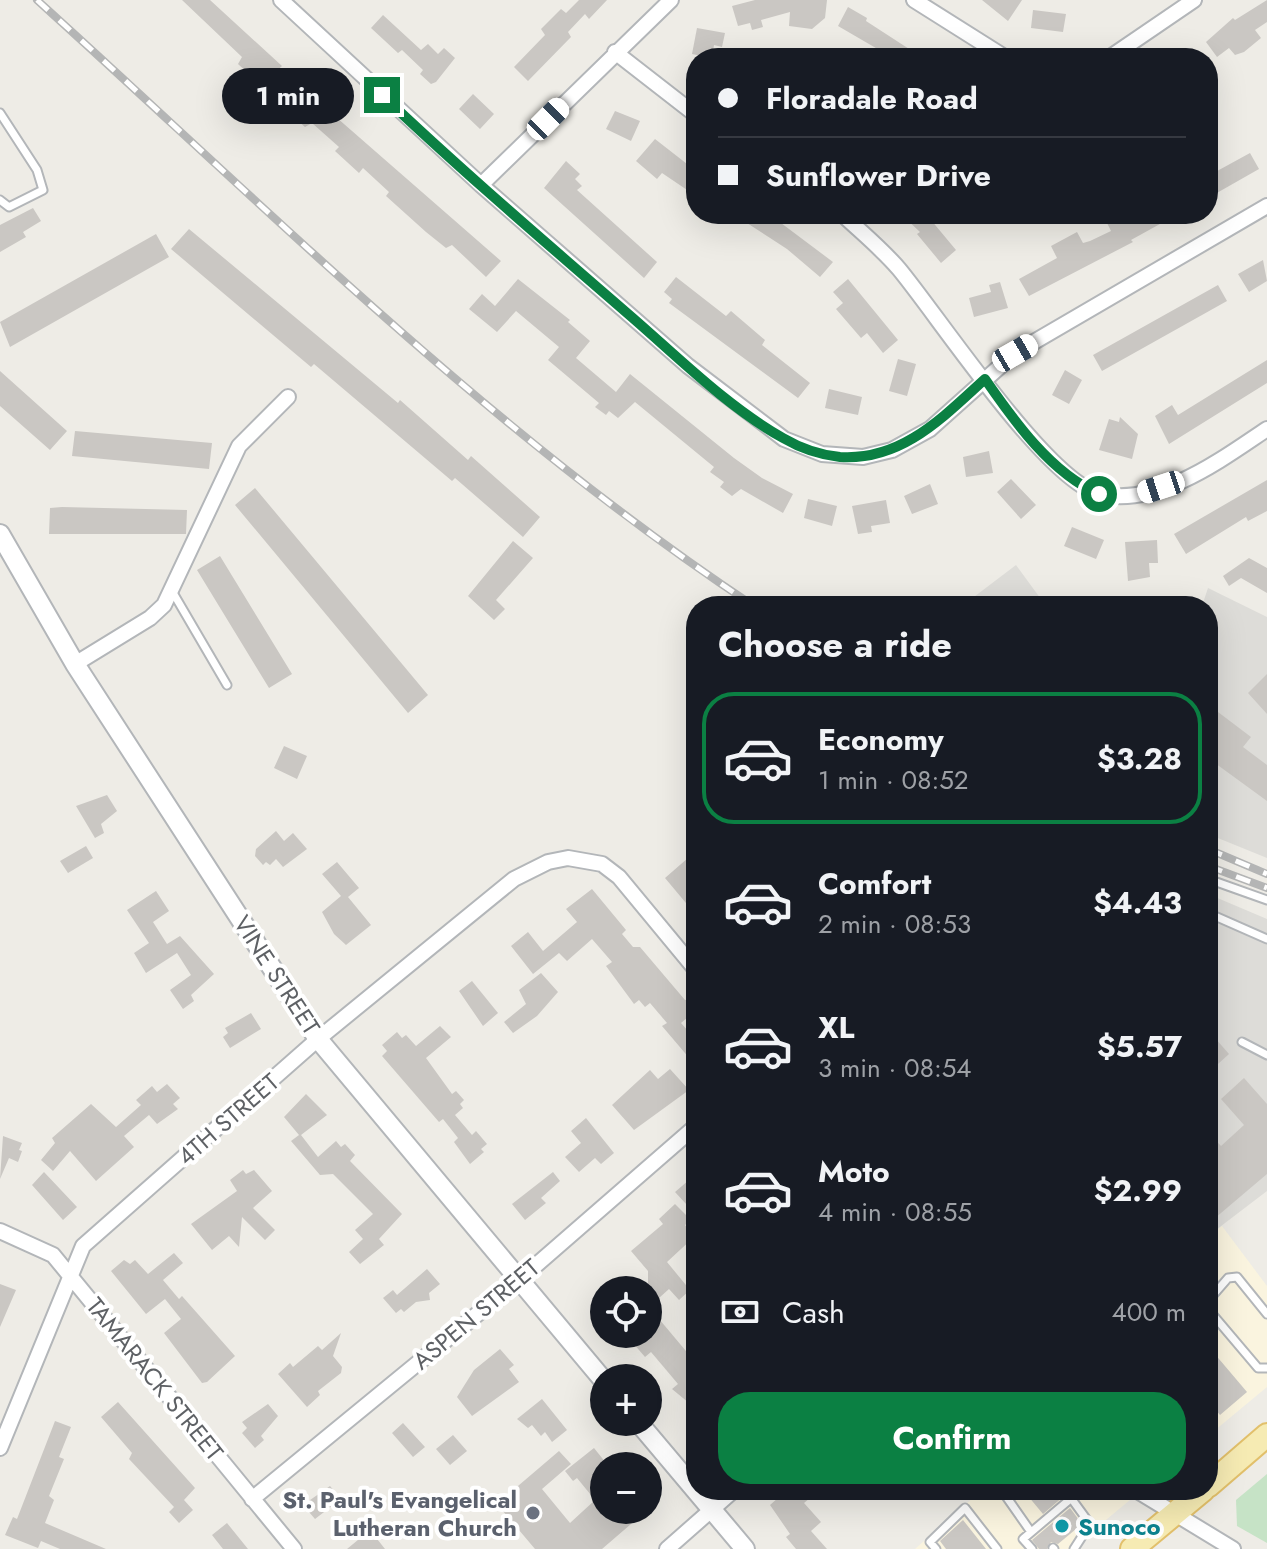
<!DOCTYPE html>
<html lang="en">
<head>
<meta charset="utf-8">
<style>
  :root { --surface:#171b24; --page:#20242c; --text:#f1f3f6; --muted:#9ea1a6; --line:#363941; --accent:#0b8043 }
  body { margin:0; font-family:Jost,sans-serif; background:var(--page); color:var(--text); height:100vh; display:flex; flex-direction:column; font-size:30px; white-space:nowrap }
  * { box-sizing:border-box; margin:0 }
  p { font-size:26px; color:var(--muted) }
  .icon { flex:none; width:44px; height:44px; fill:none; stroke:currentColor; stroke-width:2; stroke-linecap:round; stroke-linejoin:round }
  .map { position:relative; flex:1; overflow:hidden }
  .panel { position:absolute; left:686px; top:596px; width:532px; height:904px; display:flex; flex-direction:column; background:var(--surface); border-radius:32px; box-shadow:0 8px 32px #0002 }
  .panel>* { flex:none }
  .hud { position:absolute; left:686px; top:48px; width:532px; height:176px; border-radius:32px; box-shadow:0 8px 32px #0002; display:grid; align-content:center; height:176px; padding:0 32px; background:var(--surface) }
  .fabs { position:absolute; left:590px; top:1276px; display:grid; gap:16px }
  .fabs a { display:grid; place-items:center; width:72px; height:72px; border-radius:50%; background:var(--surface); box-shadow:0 8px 32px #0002; font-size:40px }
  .end { position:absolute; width:36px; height:36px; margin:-18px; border:10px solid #0b8043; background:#fff; box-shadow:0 0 0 4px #fff }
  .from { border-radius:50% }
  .bubble { position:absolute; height:56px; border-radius:28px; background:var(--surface); box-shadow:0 8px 32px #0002; font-size:26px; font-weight:700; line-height:56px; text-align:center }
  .car { position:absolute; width:24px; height:48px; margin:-24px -12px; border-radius:10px; box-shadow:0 0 6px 2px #0007; background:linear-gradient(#fff 24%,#345 0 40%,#fff 0 76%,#345 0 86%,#fff 0) }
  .hud b { display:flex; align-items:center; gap:28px; height:76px; font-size:30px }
  .hud b+b { border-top:2px solid var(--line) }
  .hud i { width:20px; height:20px; background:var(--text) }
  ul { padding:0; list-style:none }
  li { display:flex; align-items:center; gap:24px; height:132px; margin:0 16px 12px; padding:0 16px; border:4px solid transparent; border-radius:32px }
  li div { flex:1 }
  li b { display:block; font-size:30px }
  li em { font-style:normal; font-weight:700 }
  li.selected { border-color:var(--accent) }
  li>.icon { width:72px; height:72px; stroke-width:1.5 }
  h2 { padding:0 32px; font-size:36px; line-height:96px }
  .pay { display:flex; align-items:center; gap:20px; height:88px; padding:0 32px; font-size:30px }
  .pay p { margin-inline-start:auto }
  .cta { display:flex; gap:16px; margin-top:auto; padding:16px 32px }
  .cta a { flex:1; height:92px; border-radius:32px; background:var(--accent); color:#fff; font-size:32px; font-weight:700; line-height:92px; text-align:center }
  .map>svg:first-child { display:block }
  .commercial { fill:#faf4df }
  .industrial { fill:#dddcd8 }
  .green { fill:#c6e3c6 }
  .building { fill:#cac7c3 }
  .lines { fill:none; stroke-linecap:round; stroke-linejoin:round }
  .service-casing { stroke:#b3b6b9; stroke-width:11 }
  .minor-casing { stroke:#b3b6b9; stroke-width:18 }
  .tertiary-casing { stroke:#b3b6b9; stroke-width:22 }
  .primary-casing { stroke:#e2c06b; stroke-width:26 }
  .service { stroke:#fff; stroke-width:7 }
  .minor { stroke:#fff; stroke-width:14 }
  .tertiary { stroke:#fff; stroke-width:18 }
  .primary { stroke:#f6ebb3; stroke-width:22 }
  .rail-casing { stroke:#b4b5b5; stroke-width:8 }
  .rail { stroke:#fff; stroke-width:5; stroke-dasharray:15; stroke-linecap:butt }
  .route { stroke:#0b8043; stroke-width:10 }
  .worship-dot { fill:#6b7280; stroke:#fff; stroke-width:3 }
  .culture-dot { fill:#0f9aa8; stroke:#fff; stroke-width:3 }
  .labels { text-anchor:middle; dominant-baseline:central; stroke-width:8; stroke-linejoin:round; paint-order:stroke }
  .street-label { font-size:24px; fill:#5e6165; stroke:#fff }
  .worship-label { font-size:24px; font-weight:bold; fill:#5b616d; stroke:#fff; text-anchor:end }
  .culture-label { font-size:24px; font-weight:bold; fill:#0d838f; stroke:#fff; text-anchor:start }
</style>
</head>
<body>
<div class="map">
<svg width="1267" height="1549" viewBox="0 0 1267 1549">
  <rect width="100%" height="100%" fill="#eeece6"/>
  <path class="commercial" d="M1222,1226L1267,1286V1387L1208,1436V1236Z
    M982,1490H1142L1071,1549H915Z"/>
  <path class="industrial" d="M1016,565L1046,606H962Z
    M1208,588L1267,617V858L1208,834V606H1202Z
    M1208,894L1267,919V1191L1208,1236Z"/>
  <path class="green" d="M1267,1474V1543L1237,1526L1236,1500Z"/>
  <path class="building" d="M182,0H210L282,66L261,85L238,64L242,57Z
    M579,0H607L589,19L585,14L568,32L571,37L528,81L514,67L545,35L541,29L561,9L566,13Z
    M755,0H827L825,18L812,29L789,26L790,12L761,20L763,27L752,30L750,23L738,26L732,6Z
    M982,0H1022L1008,21Z
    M1267,0V22L1255,30L1261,38L1244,52L1235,55L1229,48L1217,57L1206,42L1233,18L1235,20Z
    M848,7L867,18L866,21L923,58H876L881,51L838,26Z
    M1033,10L1066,14L1063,32L1031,28Z
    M383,15L421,50L428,44L438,54L444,48L455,58L436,82L431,84L420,74L423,70L402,50L398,53L371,28Z
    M697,28L725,33L722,47L714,45L712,58L692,54Z
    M297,83L501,261L486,277L452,245L446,248L426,232L386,196L389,192L363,168L359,173L335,151L339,147L312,123L305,127L280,105Z
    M473,94L494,114L480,129L459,109Z
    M615,111L640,121L631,141L606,129Z
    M655,139L696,171V196L662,173L657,179L636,161Z
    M1250,153L1259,169L1208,198V176Z
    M566,161L580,174L575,179L582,186L577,190L657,262L644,278L544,188Z
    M33,208L41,221L23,232L26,237L0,252V225Z
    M733,214H769L833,262L820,277L787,249Z
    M901,214H926L956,250L941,263L917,234L920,232Z
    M1137,214H1178L1131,240L1133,242L1029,296L1019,279L1057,258L1051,246L1077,232L1083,243L1090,241L1111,231L1107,223L1121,216L1124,222Z
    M189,229L398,403L400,400L468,460L471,456L540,517L523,537L455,478L452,481L314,364L311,367L171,249Z
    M156,234L169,257L10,347L0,322Z
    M1263,260L1267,281L1249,292L1238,274Z
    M676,277L726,316L731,311L765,340L762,345L810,383L798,398L669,303L672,299L664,292Z
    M518,279L570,320L568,322L590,341L576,358L616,392L630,374L734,458L762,478L793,494L783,513L741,489L732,496L720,487L724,482L710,472L714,467L635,402L618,418L609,411L606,415L595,407L599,403L548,360L559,347L516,311L497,332L469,309L482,294L495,306Z
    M848,279L898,340L883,353L867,333L861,338L836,309L843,303L833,292Z
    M1000,282L1008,308L974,317L969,298L991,292L989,285Z
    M1218,285L1227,301L1102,371L1093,355Z
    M898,359L916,364L907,396L889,391Z
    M1267,360V383L1169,444L1155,416L1172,405L1178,415Z
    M1065,370L1082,380L1069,404L1052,395Z
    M0,371L67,431L50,450L0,406Z
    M829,389L862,397L858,415L825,408Z
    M1120,417L1138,434L1132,459L1099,450L1109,419L1119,422Z
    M75,431L212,443L209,469L72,456Z
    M989,451L993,473L966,477L963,457Z
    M1011,479L1036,505L1021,519L997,492Z
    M1267,480V511L1248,521L1246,517L1186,554L1174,534Z
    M930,484L938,504L912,514L904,496Z
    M255,488L428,695L408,713L235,505Z
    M808,499L837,506L832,526L804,518Z
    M886,500L890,523L871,526L872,532L858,534L852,506Z
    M62,507L187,510L186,534H49L50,508Z
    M1072,527L1104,540L1096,559L1064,546Z
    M1157,540L1158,563H1149L1150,577L1128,581L1125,542Z
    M513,541L533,558L496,600L505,609L494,620L468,596Z
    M220,556L292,674L269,688L197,570Z
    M1249,558L1267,568V593L1241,578L1229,586L1223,576Z
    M1267,674V714L1248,693Z
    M1218,712L1251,737L1243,747L1267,765V801L1208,758V725Z
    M284,746L307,756L297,779L274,768Z
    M107,795L117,811L101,824L104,833L95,838L76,806Z
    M276,831L284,841L293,833L307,849L283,867L276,859L270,865L266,862L263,865L255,856L256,849Z
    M86,846L93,858L68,873L60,861Z
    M696,851V915L665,878Z
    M337,862L359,888L348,897L371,925L346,945L334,934L322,912L341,896L322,874Z
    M592,889L626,930L622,934L633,947H640L685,1000L693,999L690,1005L695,1011L681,1023L696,1040V1066L662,1026L667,1023L650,1003L645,1007L639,1000L634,1004L606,966L612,962L592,939L567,961L559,953L533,974L511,946L528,932L543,951L577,922L566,909Z
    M156,891L169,911L153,922L167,944L180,936L214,974L191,995L194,1001L183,1009L170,990L191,975L177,953L146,973L134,953L149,943L127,910Z
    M541,973L558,992L537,1016L513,1033L504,1022L526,1004L519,990Z
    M472,981L498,1013L483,1026L459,991Z
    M251,1013L261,1029L230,1048L223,1037L228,1033L225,1028Z
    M440,1026L451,1037L426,1058L452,1094L456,1091L464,1100L460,1104L463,1108L455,1115L472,1135L476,1131L487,1144L481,1149L484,1152L470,1164L454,1142L458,1138L443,1119L439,1122L382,1056L387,1051L382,1045L397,1032L402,1038L406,1035L416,1046Z
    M1208,1030L1229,1054L1208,1073Z
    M670,1069L689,1090L634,1130L612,1105L650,1070L658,1079Z
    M1244,1078L1267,1104V1174L1208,1224V1132L1221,1146L1244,1125L1221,1099Z
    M167,1084L180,1098L173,1104L178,1109L157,1124L149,1115L124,1136L134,1147L96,1181L70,1151L53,1171L41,1160L55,1143L52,1138L91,1104L116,1127L141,1105L136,1100L152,1086L157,1092Z
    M306,1094L327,1115L301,1135L318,1157L336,1141L341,1147L345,1144L355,1155L350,1161L402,1214L379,1239L384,1245L360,1264L349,1252L363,1239L355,1230L373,1214L333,1174L320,1175L291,1141L299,1135L284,1117Z
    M586,1118L614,1153L601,1164L595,1158L579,1172L565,1157L581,1143L571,1131Z
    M3,1136L22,1143L19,1150L22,1151L18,1162L9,1158L0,1179Z
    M243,1170L246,1174L254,1170L272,1191L253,1208L275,1230L265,1240L242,1217L239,1247L229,1236L212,1250L191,1224L237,1191L230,1180Z
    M44,1172L77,1207L63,1220L32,1185Z
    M553,1172L560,1181L541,1198L546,1203L525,1220L512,1204Z
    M696,1174V1198L687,1205L675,1192Z
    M675,1204L691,1220L685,1225L694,1237L667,1262L690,1290L679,1300L669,1289L649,1307L696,1363V1398L689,1403L672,1389L678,1384L651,1352L645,1357L633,1343L648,1334V1271L631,1251L663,1224L659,1219Z
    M174,1253L183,1263L163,1280L179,1299L182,1296L235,1356L207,1382L202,1383L164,1333L181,1319L165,1299L146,1314L111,1271L124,1260L130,1264L135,1260L148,1274Z
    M427,1269L440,1284L429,1293L430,1300L416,1302L404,1312L401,1309L396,1313L383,1298L393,1290L397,1295Z
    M0,1284L16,1290L0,1327Z
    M341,1333L333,1356L342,1367L341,1373L318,1391L320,1395L307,1407L278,1374L290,1363L293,1367L318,1346L322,1350Z
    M1208,1346L1247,1392L1220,1415L1208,1401Z
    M500,1349L514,1365L509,1369L519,1382L472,1416L457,1397L474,1370Z
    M542,1399L567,1430L552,1442L545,1432L541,1436L532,1425L528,1428L517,1419Z
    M118,1402L195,1488L184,1500L193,1510L179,1523L169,1512L174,1507L129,1459L132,1453L101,1417Z
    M268,1404L278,1416L261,1436L264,1440L255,1448L242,1433L247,1428L242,1422Z
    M55,1421L71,1427L59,1457L64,1459L49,1496L54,1500L45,1523L106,1549H60L41,1541L38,1548L5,1535L13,1517L17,1519Z
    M403,1423L425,1447L413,1457L392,1433Z
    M453,1435L467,1451L450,1465L436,1449Z
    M594,1448L606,1463L602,1466L604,1510H640L635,1515L638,1518L602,1549H535L497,1504L559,1451L571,1464L542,1489L570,1523L595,1500L577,1478L573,1481L565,1471Z
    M330,1486L341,1499L315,1519L303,1505Z
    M787,1490H803L810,1498L804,1503L821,1522L811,1531L827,1549H796L786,1537L790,1534L770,1505Z
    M1034,1490H1059L1064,1496L1043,1514L1028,1496Z
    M1070,1508L1082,1524L1058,1544L1051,1542L1047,1549H1039L1032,1540Z
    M963,1520L986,1549H946L940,1541Z
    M227,1523L248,1549H223L212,1535Z
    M370,1530L385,1549H347Z"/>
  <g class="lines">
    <defs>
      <path id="service" d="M0,113L37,170L43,190L9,207L0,200
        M172,591L227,685
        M1208,879L1267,900
        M1208,913L1267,939
        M1242,1042L1267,1055
        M1208,1301L1228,1278L1237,1277L1267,1314
        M1208,1309L1258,1368H1267
        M1005,1490L1003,1492L1031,1532
        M1071,1498L1090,1524L1074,1549
        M1053,1548L1054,1549
        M936,1549L930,1542L965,1508L997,1549
        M1032,1549L1023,1539L1081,1490"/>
      <path id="minor" d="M281,0L481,185L688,366L784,439L822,454L863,457L892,450L930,429L1015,353L1267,206
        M914,0L1006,58
        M615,52L696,115
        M1109,58L1194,0
        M481,185L671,0
        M842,214C861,232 882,249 899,269C939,317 1047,482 1100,494C1159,507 1222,459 1267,429
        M75,664L150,618L164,605L239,446L288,397
        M0,1231L53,1255L294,1549
        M0,1448L83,1246L318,1039L514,879L548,862L568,858L602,864L619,877L696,970
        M1136,1490L1233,1549
        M252,1499L519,1280L696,1126
        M667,1549L734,1490"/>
      <path id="tertiary" d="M0,534L75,664L318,1039L604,1381
        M638,1422L745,1549"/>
      <path id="primary" d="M1208,1486L1267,1435
        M1132,1549L1203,1490"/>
    </defs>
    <use href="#service" class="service-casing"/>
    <use href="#minor" class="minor-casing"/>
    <use href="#tertiary" class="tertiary-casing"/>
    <use href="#primary" class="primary-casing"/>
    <use href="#service" class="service"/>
    <use href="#minor" class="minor"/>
    <use href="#tertiary" class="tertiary"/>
    <use href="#primary" class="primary"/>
    <defs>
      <path id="rail" d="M37,0C269,210 492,433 754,606
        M1208,849L1267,874
        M1208,866L1267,888"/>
    </defs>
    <use href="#rail" class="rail-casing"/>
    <use href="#rail" class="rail"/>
  </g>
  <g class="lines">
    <path class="route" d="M382,95C461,170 544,241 627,313C676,355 726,406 783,438C800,448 821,455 840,457C902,461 943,417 985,379C1014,421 1051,473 1099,494"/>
  </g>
  <circle class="worship-dot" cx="533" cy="1513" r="8"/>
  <circle class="culture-dot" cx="1062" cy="1526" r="8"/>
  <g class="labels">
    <g class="street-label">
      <text transform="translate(277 975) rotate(57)">VINE STREET</text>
      <text transform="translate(228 1119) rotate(-41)">4TH STREET</text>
      <text transform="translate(476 1314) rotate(-40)">ASPEN STREET</text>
      <text transform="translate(155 1379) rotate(51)">TAMARACK STREET</text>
    </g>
    <g class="worship-label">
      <text x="517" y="1499">St. Paul's Evangelical<tspan x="517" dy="28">Lutheran Church</tspan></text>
    </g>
    <g class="culture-label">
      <text x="1078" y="1526">Sunoco</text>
    </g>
  </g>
</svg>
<div class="fabs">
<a><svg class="icon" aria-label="locate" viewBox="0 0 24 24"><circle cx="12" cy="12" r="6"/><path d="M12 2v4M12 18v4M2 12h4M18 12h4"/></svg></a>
<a>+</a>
<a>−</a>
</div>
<i class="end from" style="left:1099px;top:494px"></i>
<i class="end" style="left:382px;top:95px"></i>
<div class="bubble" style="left:222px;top:68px;width:132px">1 min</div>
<i class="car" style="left:548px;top:119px;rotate:45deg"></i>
<i class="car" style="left:1015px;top:353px;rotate:60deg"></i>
<i class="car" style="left:1161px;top:487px;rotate:252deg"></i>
<div class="hud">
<b><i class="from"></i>Floradale Road</b>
<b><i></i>Sunflower Drive</b>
</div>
<section class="panel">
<h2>Choose a ride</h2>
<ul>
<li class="selected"><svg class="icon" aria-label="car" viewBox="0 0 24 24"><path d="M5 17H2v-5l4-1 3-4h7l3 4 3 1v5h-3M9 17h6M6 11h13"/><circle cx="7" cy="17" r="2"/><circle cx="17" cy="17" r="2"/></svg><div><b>Economy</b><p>1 min · 08:52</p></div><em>$3.28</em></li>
<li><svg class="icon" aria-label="car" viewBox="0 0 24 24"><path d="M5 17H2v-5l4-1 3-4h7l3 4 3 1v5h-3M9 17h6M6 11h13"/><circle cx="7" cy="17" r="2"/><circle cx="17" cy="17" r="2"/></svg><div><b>Comfort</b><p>2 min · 08:53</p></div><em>$4.43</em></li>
<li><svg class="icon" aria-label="car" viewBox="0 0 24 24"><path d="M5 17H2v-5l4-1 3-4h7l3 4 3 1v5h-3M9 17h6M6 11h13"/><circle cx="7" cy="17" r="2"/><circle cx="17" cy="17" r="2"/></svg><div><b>XL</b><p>3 min · 08:54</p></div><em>$5.57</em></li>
<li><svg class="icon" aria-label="car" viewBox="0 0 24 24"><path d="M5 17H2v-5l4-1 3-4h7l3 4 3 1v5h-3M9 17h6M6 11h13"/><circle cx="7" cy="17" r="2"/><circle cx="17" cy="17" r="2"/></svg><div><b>Moto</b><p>4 min · 08:55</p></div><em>$2.99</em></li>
</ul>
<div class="pay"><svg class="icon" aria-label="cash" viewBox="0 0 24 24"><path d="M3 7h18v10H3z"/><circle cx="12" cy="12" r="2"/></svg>Cash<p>400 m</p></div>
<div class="cta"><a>Confirm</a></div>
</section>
</div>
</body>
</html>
